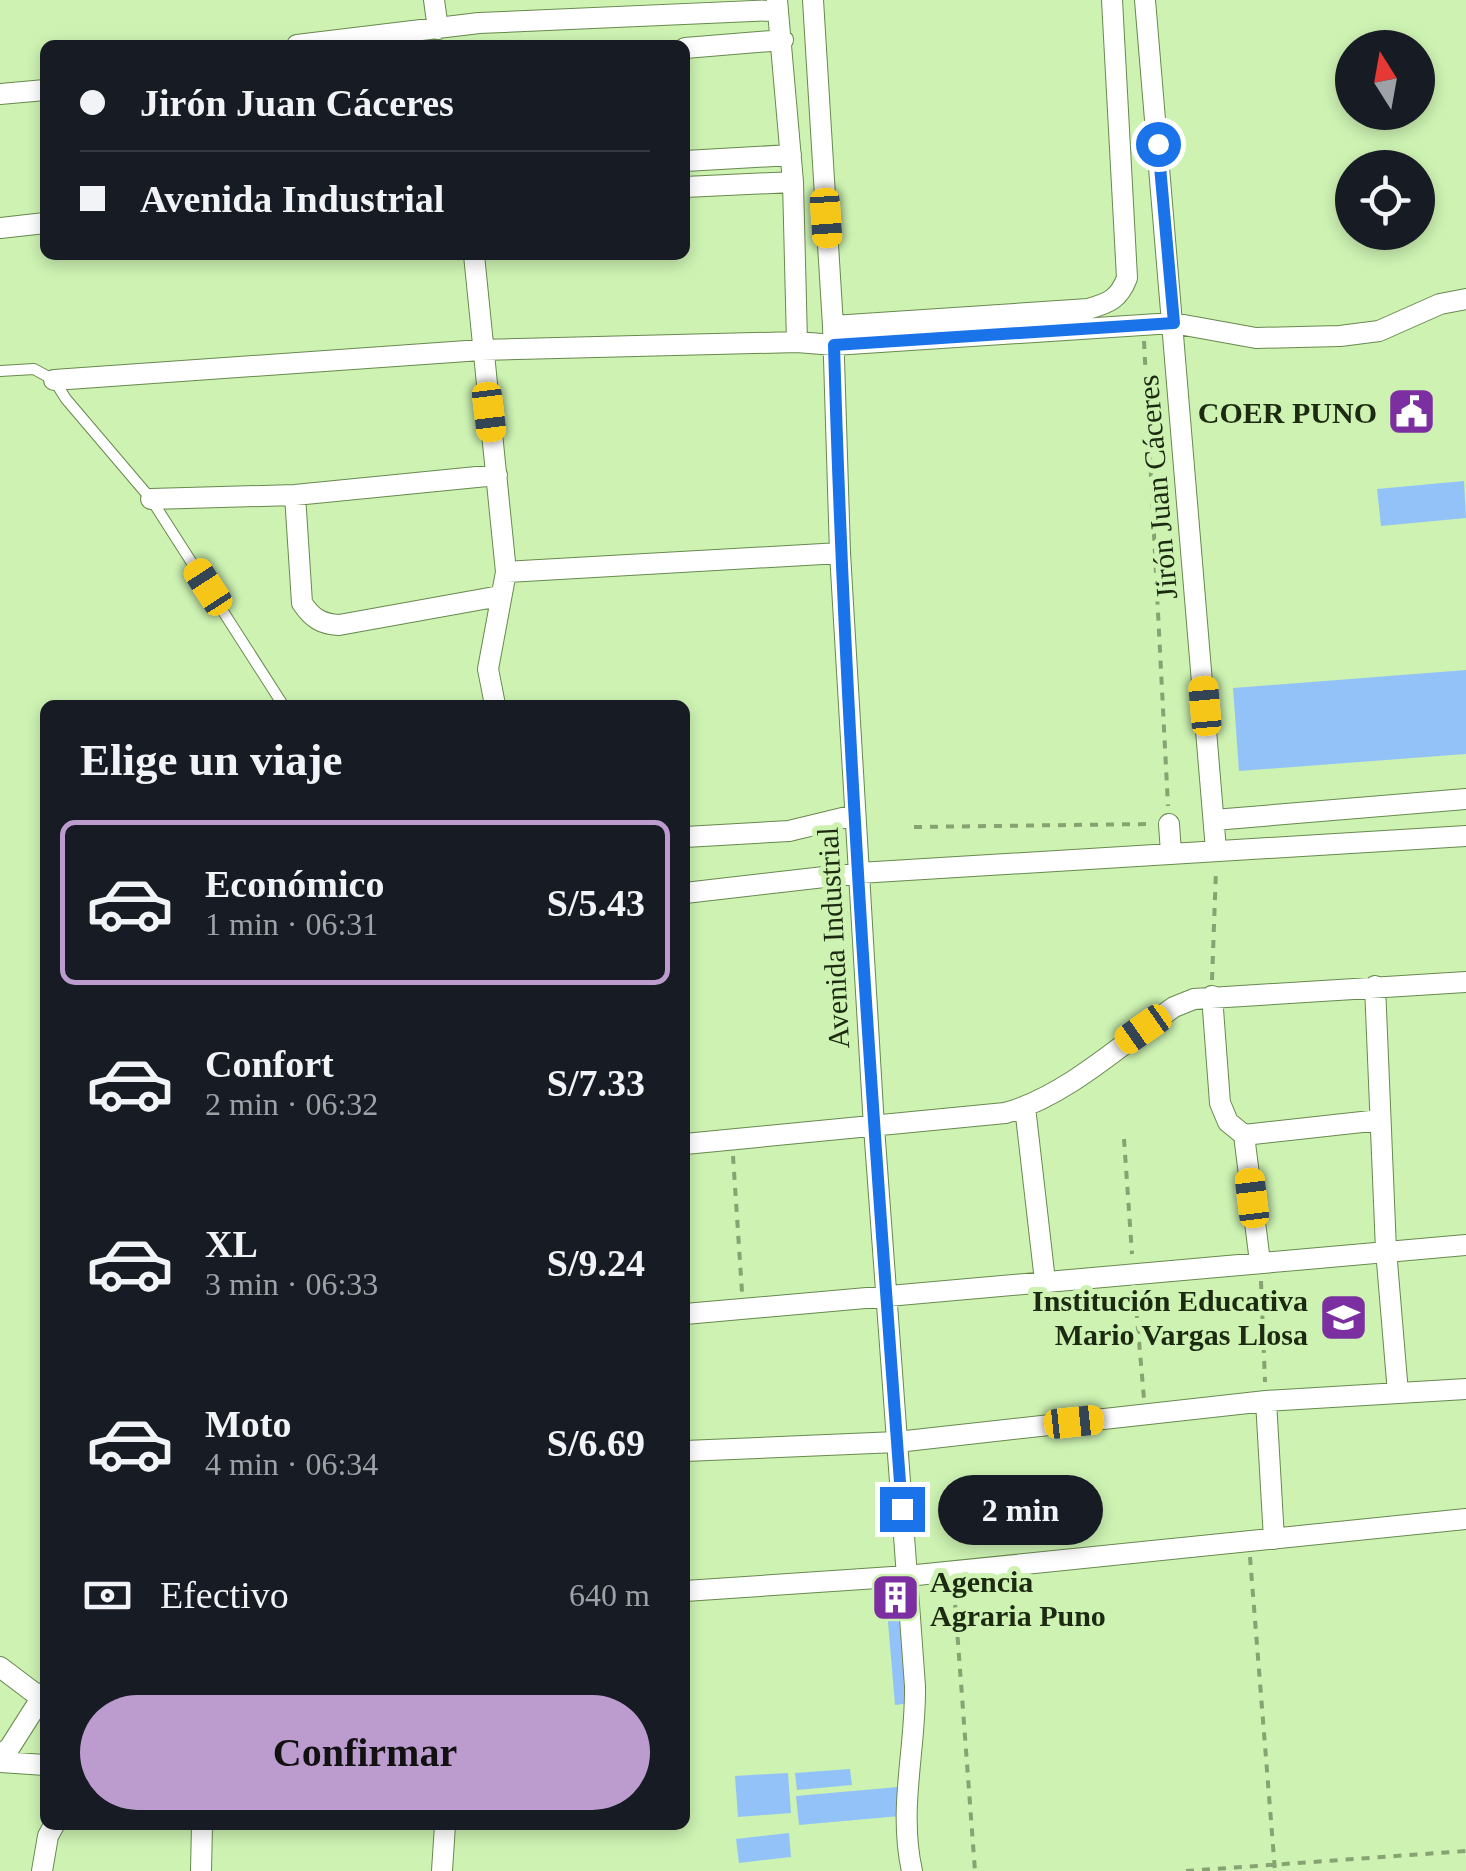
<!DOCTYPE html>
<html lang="es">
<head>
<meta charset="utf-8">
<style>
  :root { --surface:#171b24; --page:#242831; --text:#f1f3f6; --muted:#9ea1a6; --line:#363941; --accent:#bc9bcf }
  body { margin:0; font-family:"Times New Roman",serif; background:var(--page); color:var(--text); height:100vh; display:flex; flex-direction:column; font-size:38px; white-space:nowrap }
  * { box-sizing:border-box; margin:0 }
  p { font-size:32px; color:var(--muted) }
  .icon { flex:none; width:55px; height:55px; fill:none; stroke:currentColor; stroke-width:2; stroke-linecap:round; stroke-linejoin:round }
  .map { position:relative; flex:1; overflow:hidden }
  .side { position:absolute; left:40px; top:700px; width:650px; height:1130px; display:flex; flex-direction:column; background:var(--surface); border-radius:15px; box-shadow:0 5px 15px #0003 }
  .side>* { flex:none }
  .banner { position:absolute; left:40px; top:40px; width:650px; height:220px; border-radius:15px; box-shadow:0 5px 15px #0003; display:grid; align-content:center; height:220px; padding:0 40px; background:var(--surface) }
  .needle { width:65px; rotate:349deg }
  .controls { position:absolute; left:1335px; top:30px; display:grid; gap:20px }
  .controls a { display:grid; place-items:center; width:100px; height:100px; border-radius:50%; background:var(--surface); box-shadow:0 5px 15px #0003; font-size:50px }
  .end { position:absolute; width:45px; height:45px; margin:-22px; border:12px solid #1a73e8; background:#fff; box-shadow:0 0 0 5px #fff }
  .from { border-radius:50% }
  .bubble { position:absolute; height:70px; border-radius:35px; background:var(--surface); box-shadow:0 5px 15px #0003; font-size:32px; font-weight:700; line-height:70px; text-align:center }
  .car { position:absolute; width:30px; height:60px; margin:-30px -15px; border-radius:12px; box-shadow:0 0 8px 2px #0007; background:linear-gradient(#f5c518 24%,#345 0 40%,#f5c518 0 76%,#345 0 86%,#f5c518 0) }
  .banner b { display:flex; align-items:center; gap:35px; height:95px; font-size:38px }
  .banner b+b { border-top:2px solid var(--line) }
  .banner i { width:25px; height:25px; background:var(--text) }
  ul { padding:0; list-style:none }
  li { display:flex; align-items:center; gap:30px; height:165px; margin:0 20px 15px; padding:0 20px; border:5px solid transparent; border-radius:15px }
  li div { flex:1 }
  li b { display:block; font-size:38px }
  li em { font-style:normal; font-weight:700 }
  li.on { border-color:var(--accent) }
  li>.icon { width:90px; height:90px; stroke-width:1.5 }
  h2 { padding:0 40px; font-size:45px; line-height:120px }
  .pay { display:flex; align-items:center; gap:25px; height:110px; padding:0 40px; font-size:38px }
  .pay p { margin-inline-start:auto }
  .cta { display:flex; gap:20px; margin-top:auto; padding:20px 40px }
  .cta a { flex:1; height:115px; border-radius:60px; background:var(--accent); color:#111; font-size:40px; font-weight:700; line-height:115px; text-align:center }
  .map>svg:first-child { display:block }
  .building { fill:#93c2f8 }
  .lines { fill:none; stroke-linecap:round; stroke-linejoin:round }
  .service-casing { stroke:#68894e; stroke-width:12 }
  .minor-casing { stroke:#68894e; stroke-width:22 }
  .path { stroke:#87a372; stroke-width:4; stroke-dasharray:8 8; stroke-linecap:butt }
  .service { stroke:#fff; stroke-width:10 }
  .minor { stroke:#fff; stroke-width:20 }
  .route { stroke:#1a73e8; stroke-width:12 }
  .labels { text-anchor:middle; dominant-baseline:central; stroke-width:10; stroke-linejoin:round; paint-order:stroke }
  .poi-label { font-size:30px; font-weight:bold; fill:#1c2a11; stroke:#cdf2b2; text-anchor:end }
  .street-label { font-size:30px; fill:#1c2a11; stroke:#cdf2b2 }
</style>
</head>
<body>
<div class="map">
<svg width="1466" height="1871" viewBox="0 0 1466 1871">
  <rect width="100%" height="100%" fill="#cdf2b2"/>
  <path class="building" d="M1464,481L1466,518L1381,526L1377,489Z
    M1466,670V754L1239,771L1233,688Z
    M902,1585L911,1703L895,1705L885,1586Z
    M850,1769L852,1785L797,1790L795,1773Z
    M788,1773L791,1813L738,1817L735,1776Z
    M898,1787L900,1816L799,1825L796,1796Z
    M789,1833L791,1857L739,1863L736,1839Z"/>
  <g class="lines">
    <defs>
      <path id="service" d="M0,371L34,369L54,380L66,399L151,499L283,705"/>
      <path id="minor" d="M434,0L438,29
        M777,0L793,182L797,342
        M813,0L833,326L840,553L874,1127L915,1686C916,1749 898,1808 912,1871
        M1145,0L1216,850
        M297,45L479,23L778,10
        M685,48L783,40
        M0,94L45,90
        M685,161L791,155
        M685,187L793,182
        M0,228L45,223
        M474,255L506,572L488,669L495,705
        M833,326L1088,309C1109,303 1119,299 1127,278L1112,0
        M54,380L481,350L797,342L834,345L1173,323L1256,338L1340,336L1379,331L1440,304L1466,299
        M295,495L302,603C312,618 321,624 339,625L500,596
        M151,499L295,495L497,475
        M506,572L840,553
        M1214,820L1466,799
        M1169,824L1171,853
        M685,837L789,831L855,815
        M685,893L859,873L1466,836
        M1375,986L1386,1250L1398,1393
        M1212,996L1220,1103L1228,1122L1244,1135L1380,1120
        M1025,1107L1045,1281
        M1244,1135L1260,1262
        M685,1144L1005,1113C1065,1097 1123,1043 1174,1007L1194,999L1466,982
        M685,1314L1466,1245
        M1266,1401L1274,1539
        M685,1451L897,1442L1266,1401L1466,1389
        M685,1591L907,1576L1466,1519
        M0,1667L45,1701
        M0,1756L10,1747L45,1692
        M0,1762L45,1765
        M42,1871L48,1836L54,1825
        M201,1871L202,1825
        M442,1871L445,1825"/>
    </defs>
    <use href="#service" class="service-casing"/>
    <use href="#minor" class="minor-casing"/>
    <path class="path" d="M1144,341L1168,806
      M914,827L1149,824
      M1212,980L1216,870
      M1124,1139L1132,1254
      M733,1156L742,1292
      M1261,1281L1265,1382
      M1135,1294L1144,1399
      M1250,1557L1275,1871
      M954,1589L975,1871
      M1186,1871L1466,1851"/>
    <use href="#service" class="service"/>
    <use href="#minor" class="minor"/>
  </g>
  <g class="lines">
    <path class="route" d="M902,1509C873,1121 845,733 834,345L1174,323L1158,144"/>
  </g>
  <defs>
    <symbol id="civic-square" viewBox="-11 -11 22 22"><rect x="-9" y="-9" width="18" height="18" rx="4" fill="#7b2fa0" stroke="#cdf2b2"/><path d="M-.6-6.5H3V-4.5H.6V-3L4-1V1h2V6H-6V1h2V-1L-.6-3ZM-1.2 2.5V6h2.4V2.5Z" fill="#fff"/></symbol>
    <symbol id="school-square" viewBox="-11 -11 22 22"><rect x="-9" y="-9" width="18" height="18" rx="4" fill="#7b2fa0" stroke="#cdf2b2"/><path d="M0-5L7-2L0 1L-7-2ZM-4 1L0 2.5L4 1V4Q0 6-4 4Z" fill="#fff"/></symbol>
    <symbol id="building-square" viewBox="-11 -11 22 22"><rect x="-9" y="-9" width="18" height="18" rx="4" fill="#7b2fa0" stroke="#cdf2b2"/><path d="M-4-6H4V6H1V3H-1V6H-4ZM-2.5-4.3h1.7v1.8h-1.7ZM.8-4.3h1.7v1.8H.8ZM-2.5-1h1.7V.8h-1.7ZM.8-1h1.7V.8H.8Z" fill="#fff"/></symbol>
  </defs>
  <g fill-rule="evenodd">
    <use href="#civic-square" x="1384" y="384" width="55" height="55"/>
    <use href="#school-square" x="1316" y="1290" width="55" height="55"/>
    <use href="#building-square" x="868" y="1570" width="55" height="55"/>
  </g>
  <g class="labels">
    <g class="poi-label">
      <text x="1377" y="412">COER PUNO</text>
      <text x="1308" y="1300">Institución Educativa<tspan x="1308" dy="34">Mario Vargas Llosa</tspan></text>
      <text x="930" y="1581" text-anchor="start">Agencia<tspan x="930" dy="34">Agraria Puno</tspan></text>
    </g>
    <g class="street-label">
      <text transform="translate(1157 487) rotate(-95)">Jirón Juan Cáceres</text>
      <text transform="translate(833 938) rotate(-93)">Avenida Industrial</text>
    </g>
  </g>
</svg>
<div class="controls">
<a><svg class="needle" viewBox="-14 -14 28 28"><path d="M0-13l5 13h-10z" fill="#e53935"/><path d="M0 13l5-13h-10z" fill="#9ea1a6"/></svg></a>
<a><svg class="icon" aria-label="locate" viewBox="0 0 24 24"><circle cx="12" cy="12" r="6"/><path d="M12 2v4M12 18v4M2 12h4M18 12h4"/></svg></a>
</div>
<i class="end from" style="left:1158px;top:144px"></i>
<i class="end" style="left:902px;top:1509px"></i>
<div class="bubble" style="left:938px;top:1475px;width:165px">2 min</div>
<i class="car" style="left:826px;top:218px;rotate:176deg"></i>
<i class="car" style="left:489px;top:412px;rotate:173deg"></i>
<i class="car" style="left:208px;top:587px;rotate:327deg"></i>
<i class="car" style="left:1205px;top:706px;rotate:355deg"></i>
<i class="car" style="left:1143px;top:1029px;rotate:235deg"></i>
<i class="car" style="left:1252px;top:1198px;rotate:353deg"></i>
<i class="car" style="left:1074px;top:1422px;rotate:84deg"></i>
<div class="banner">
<b><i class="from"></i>Jirón Juan Cáceres</b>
<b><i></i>Avenida Industrial</b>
</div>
<section class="side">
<h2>Elige un viaje</h2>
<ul>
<li class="on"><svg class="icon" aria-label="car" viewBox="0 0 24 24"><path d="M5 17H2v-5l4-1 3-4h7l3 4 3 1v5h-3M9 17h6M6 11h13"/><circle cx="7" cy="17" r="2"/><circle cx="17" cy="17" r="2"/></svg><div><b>Económico</b><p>1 min · 06:31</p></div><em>S/5.43</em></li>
<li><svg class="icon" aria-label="car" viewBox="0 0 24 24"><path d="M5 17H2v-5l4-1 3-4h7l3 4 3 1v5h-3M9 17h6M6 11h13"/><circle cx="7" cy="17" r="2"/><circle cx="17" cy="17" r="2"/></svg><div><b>Confort</b><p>2 min · 06:32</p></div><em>S/7.33</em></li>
<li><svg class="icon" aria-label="car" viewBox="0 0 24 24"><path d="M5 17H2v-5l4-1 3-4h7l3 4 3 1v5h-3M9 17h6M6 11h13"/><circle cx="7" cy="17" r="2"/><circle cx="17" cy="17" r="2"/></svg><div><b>XL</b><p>3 min · 06:33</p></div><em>S/9.24</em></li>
<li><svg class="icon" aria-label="car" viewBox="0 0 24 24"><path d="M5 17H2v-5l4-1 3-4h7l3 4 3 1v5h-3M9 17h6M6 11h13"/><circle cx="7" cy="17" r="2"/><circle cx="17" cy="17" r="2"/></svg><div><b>Moto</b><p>4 min · 06:34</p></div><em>S/6.69</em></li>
</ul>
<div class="pay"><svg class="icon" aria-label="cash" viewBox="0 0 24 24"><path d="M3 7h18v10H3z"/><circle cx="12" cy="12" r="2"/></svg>Efectivo<p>640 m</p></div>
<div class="cta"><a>Confirmar</a></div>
</section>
</div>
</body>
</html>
